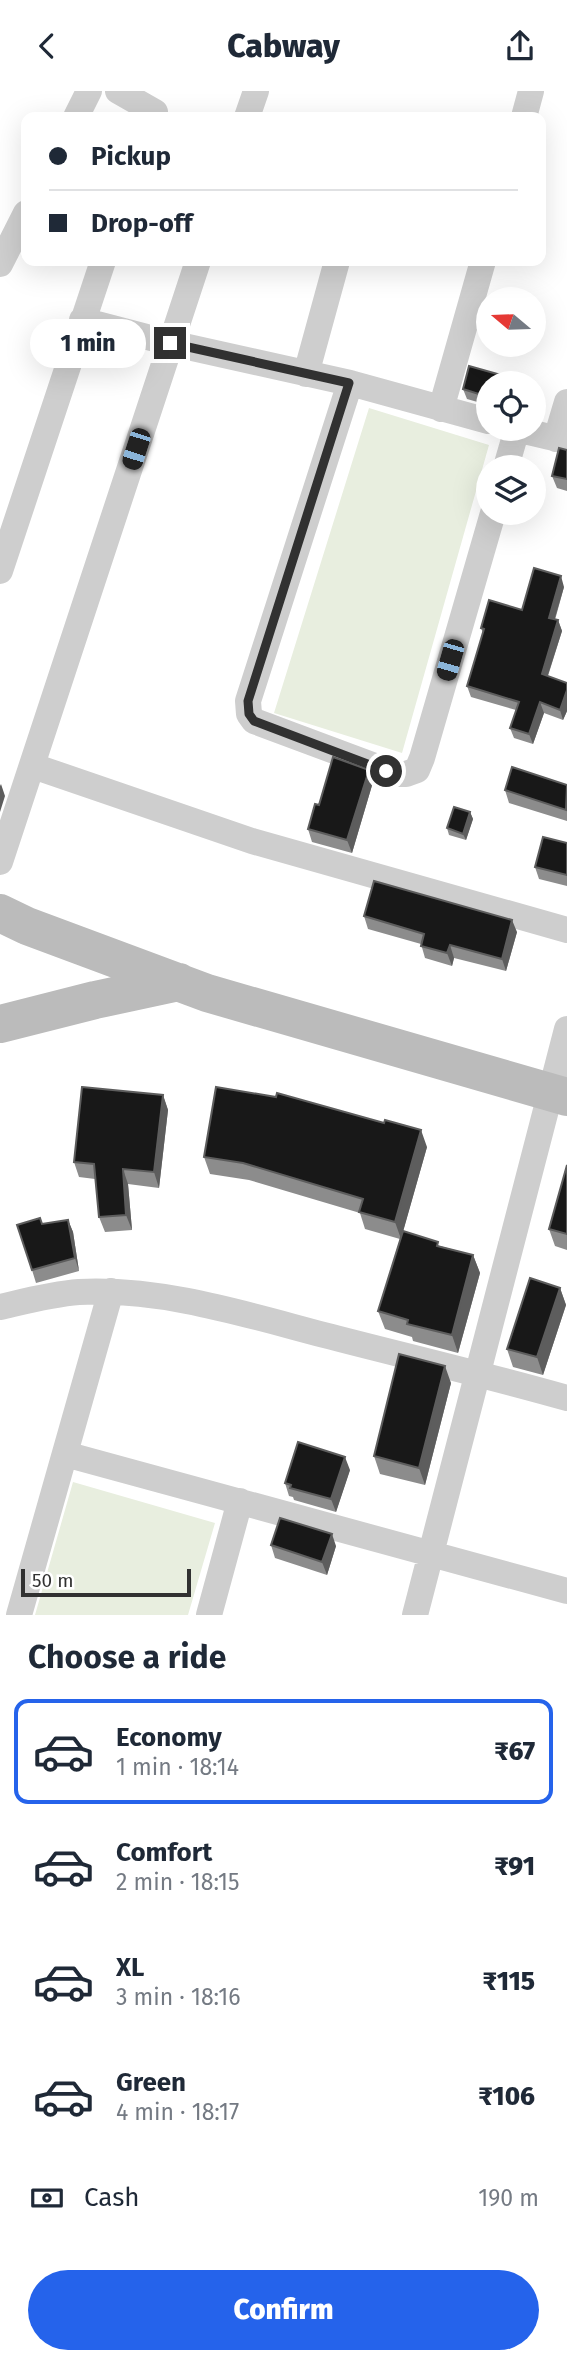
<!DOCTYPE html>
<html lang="en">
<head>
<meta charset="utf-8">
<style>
  :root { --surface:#fff; --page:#f6f6f7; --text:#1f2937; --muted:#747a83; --line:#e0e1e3; --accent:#2563eb }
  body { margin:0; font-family:"Fira Sans",sans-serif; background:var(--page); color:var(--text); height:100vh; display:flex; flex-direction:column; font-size:26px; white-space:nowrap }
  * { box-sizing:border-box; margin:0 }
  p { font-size:23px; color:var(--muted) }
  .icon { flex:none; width:38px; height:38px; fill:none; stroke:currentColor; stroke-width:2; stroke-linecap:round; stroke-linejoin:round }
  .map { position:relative; height:1524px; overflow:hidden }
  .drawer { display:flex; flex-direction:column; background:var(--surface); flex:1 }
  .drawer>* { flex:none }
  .guide { position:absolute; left:21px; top:21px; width:525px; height:154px; border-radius:14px; box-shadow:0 7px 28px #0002; display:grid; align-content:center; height:154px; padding:0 28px; background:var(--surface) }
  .needle { width:46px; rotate:289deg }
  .fabs { position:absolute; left:476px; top:196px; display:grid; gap:14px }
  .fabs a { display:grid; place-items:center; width:70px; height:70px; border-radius:50%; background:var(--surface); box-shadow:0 7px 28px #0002; font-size:35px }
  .scale { position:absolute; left:21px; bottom:18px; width:170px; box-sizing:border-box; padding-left:7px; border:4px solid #313131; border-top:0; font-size:19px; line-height:24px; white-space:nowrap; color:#313131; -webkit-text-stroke:5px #fff; paint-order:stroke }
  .end { position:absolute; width:32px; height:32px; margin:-16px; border:9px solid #313131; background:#fff; box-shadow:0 0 0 4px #fff }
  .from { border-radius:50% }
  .bubble { position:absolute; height:49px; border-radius:24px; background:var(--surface); box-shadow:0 7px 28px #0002; font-size:23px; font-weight:800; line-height:49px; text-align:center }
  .car { position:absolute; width:21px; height:42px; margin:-21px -10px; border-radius:9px; box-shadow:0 0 5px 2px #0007; background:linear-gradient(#222 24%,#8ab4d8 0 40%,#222 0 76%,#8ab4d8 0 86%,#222 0) }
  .guide b { display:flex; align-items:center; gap:24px; height:66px; font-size:26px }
  .guide b+b { border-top:2px solid var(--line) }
  .guide i { width:18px; height:18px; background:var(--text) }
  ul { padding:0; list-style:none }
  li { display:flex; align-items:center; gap:21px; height:105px; margin:0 14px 10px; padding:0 14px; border:4px solid transparent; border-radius:14px }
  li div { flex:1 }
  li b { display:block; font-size:26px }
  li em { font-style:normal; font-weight:800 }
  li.current { border-color:var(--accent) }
  li>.icon { width:63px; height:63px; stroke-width:1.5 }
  h2 { padding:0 28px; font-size:32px; line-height:84px }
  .pay { display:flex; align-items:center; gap:18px; height:77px; padding:0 28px; font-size:26px }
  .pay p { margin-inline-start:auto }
  .primary-button { display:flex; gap:14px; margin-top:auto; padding:14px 28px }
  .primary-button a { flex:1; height:80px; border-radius:42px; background:var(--accent); color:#fff; font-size:28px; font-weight:800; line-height:80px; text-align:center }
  header { display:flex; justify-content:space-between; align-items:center; height:91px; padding:0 28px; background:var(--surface); font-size:32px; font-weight:800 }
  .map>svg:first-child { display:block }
  .green { fill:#e8eedf }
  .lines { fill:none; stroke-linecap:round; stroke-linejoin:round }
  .street { stroke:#cecece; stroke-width:26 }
  .secondary { stroke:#bbb; stroke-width:38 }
  .wall { fill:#8c8c8c }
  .shaded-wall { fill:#5d5d5d }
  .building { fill:#181818; stroke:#5d5d5d; stroke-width:2 }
  .route { stroke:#313131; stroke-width:9 }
</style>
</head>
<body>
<header><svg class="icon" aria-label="back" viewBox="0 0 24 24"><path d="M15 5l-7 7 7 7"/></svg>Cabway<svg class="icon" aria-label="share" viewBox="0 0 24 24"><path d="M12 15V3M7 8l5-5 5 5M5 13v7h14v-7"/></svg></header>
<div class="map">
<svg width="567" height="1524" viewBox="0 0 567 1524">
  <rect width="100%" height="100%" fill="#fff"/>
  <path class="green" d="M369,317L489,354L402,662L274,622Z
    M73,1391L215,1432L188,1524H35Z"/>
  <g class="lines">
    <path class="street" d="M118,0L155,21
      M76,26L89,0
      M247,26L256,0
      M524,26L531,0
      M0,173L26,122
      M82,229L170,252L350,292L488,330
      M306,283L337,170
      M350,292L248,610L249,623L254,630L396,683H406L417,679L422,667L493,422
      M441,318L483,170
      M516,338L567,350
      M556,348L567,311
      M506,376L517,338
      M0,480L103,170
      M33,675L252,750L567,839
      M0,771L198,170
      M0,1216C26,1210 52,1203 79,1201C163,1197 244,1223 324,1244C405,1265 486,1284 567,1307
      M65,1363L567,1500
      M19,1524L111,1200
      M209,1524L240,1410
      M415,1524L567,938"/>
    <path class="secondary" d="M0,822L27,835L207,902L567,1006
      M0,933L95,909L179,891"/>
  </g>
  <path class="wall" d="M508,286L531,292H488V314L467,308L463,298Z
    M567,359V400L557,397L552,385Z
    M564,496L555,529H558L562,540L548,585L567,592V620L563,629L544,622L533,653L514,647L510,637L516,619L471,606L467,595L483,542L481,537L522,519Z
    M373,691L352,762L312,751L308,738L319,714Z
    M567,694V730L509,712L505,699Z
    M470,721L473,728L466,749L449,744L447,737Z
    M567,752V795L539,788L535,776Z
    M364,825L517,841L506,880L454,867L452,875L425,867L421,853L368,838Z
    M163,1004L168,1019L159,1097L128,1093L132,1139L105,1141L99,1126L95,1088L79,1086L74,1071Z
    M427,1056L403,1140L440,1155L473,1164L480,1182L458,1262L413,1250L412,1246L385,1238L378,1220L400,1148L365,1138L360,1122L249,1089L210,1083L204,1066Z
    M567,1074V1159L555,1155L549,1138Z
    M68,1129L73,1141L79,1180L36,1192L32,1179L42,1133Z
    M560,1197L566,1214L543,1284L513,1276L507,1258Z
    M451,1292L425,1394L380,1383L374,1365Z
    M350,1379L336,1421L294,1409L293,1406L289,1405L285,1392Z
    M271,1454L336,1455L327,1484L275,1467Z"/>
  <path class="shaded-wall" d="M534,295L537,303L534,311Z
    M561,485L564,496L552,537L549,527Z
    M558,529L562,540L545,593L542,583Z
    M567,599V620L563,629L560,619Z
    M540,611L544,622L533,653L529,643Z
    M369,679L373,691L352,762L347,749Z
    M1,693L5,705L0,721V695Z
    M470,721L473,728L466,749L463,743Z
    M512,829L517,841L506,880L502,868Z
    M450,854L454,867L452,875L447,862Z
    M163,1004L168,1019L159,1097L154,1081Z
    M421,1039L427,1056L401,1148L395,1131Z
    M123,1078L128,1093L132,1139L126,1124Z
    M68,1129L73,1141L79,1180L75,1167Z
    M473,1164L480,1182L458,1262L452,1244Z
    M560,1197L566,1214L543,1284L537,1266Z
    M445,1275L451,1292L425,1394L419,1377Z
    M345,1366L350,1379L336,1421L331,1408Z
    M332,1443L336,1455L327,1484L322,1471Z"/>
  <path class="building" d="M469,275L508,286L509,284L531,292H488V306L463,298Z
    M559,357L567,359V388L552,385Z
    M534,477L561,485L549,527L558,529L542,583L567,592V599L560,619L540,611L529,643L510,637L519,611L467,595L484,538L481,537L489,509L522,519Z
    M333,666L369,679L347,749L308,738L315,713L319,714Z
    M512,676L567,694L566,719L505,699Z
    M454,716L470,721L463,743L447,737Z
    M543,746L567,752V784L535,776Z
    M374,790L512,829L502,868L450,854L447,862L421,855L424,843L364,825Z
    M82,996L163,1004L154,1081L123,1078L126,1124L99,1126L94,1073L74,1071Z
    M216,996L276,1006L277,1002L384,1032L385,1029L421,1039L395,1131L359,1121L363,1108L243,1072L204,1066Z
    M567,1074V1143L549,1138Z
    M40,1127L42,1133L68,1129L75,1167L32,1179L17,1134Z
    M403,1140L438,1151L437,1155L473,1164L452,1244L407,1233L408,1229L378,1220Z
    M530,1187L560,1197L537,1266L507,1258Z
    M399,1263L445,1275L419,1377L374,1365Z
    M298,1351L345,1366L331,1408L290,1397L291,1394L285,1392Z
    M280,1427L332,1443L322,1471L271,1454Z"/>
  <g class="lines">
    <path class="route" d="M170,252L349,292L248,610L249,623L254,630L386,680"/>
  </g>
</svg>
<div class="fabs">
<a><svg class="needle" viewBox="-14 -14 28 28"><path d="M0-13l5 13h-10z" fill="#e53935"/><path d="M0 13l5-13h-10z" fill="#747a83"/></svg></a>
<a><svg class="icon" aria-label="locate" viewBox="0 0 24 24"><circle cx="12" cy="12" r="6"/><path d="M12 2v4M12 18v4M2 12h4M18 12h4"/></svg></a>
<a><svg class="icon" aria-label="layers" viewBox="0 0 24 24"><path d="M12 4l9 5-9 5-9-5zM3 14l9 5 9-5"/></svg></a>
</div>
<div class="scale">50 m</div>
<i class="end from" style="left:386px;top:680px"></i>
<i class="end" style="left:170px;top:252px"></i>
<div class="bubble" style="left:30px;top:228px;width:116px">1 min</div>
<i class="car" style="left:136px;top:358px;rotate:198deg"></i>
<i class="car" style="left:450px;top:569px;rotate:196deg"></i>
<div class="guide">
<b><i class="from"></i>Pickup</b>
<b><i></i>Drop-off</b>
</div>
</div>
<section class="drawer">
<h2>Choose a ride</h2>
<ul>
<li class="current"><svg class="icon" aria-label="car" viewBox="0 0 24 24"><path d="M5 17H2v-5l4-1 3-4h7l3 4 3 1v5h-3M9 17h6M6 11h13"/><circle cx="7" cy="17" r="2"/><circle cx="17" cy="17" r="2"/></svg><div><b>Economy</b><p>1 min · 18:14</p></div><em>₹67</em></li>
<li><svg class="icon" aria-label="car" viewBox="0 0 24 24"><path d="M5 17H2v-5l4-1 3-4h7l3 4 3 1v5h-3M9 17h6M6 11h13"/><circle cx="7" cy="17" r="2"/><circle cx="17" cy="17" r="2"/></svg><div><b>Comfort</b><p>2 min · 18:15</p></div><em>₹91</em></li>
<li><svg class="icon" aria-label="car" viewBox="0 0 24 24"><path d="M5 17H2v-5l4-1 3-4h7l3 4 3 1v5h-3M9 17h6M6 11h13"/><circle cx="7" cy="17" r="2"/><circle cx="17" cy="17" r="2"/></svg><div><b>XL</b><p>3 min · 18:16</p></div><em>₹115</em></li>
<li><svg class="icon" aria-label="car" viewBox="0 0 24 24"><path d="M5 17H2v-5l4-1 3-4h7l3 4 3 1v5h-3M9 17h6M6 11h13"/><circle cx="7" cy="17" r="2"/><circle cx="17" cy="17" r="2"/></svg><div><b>Green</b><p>4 min · 18:17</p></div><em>₹106</em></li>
</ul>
<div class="pay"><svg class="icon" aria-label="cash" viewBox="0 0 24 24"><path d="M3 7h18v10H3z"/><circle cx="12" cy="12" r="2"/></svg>Cash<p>190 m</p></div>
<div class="primary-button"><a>Confirm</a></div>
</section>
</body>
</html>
